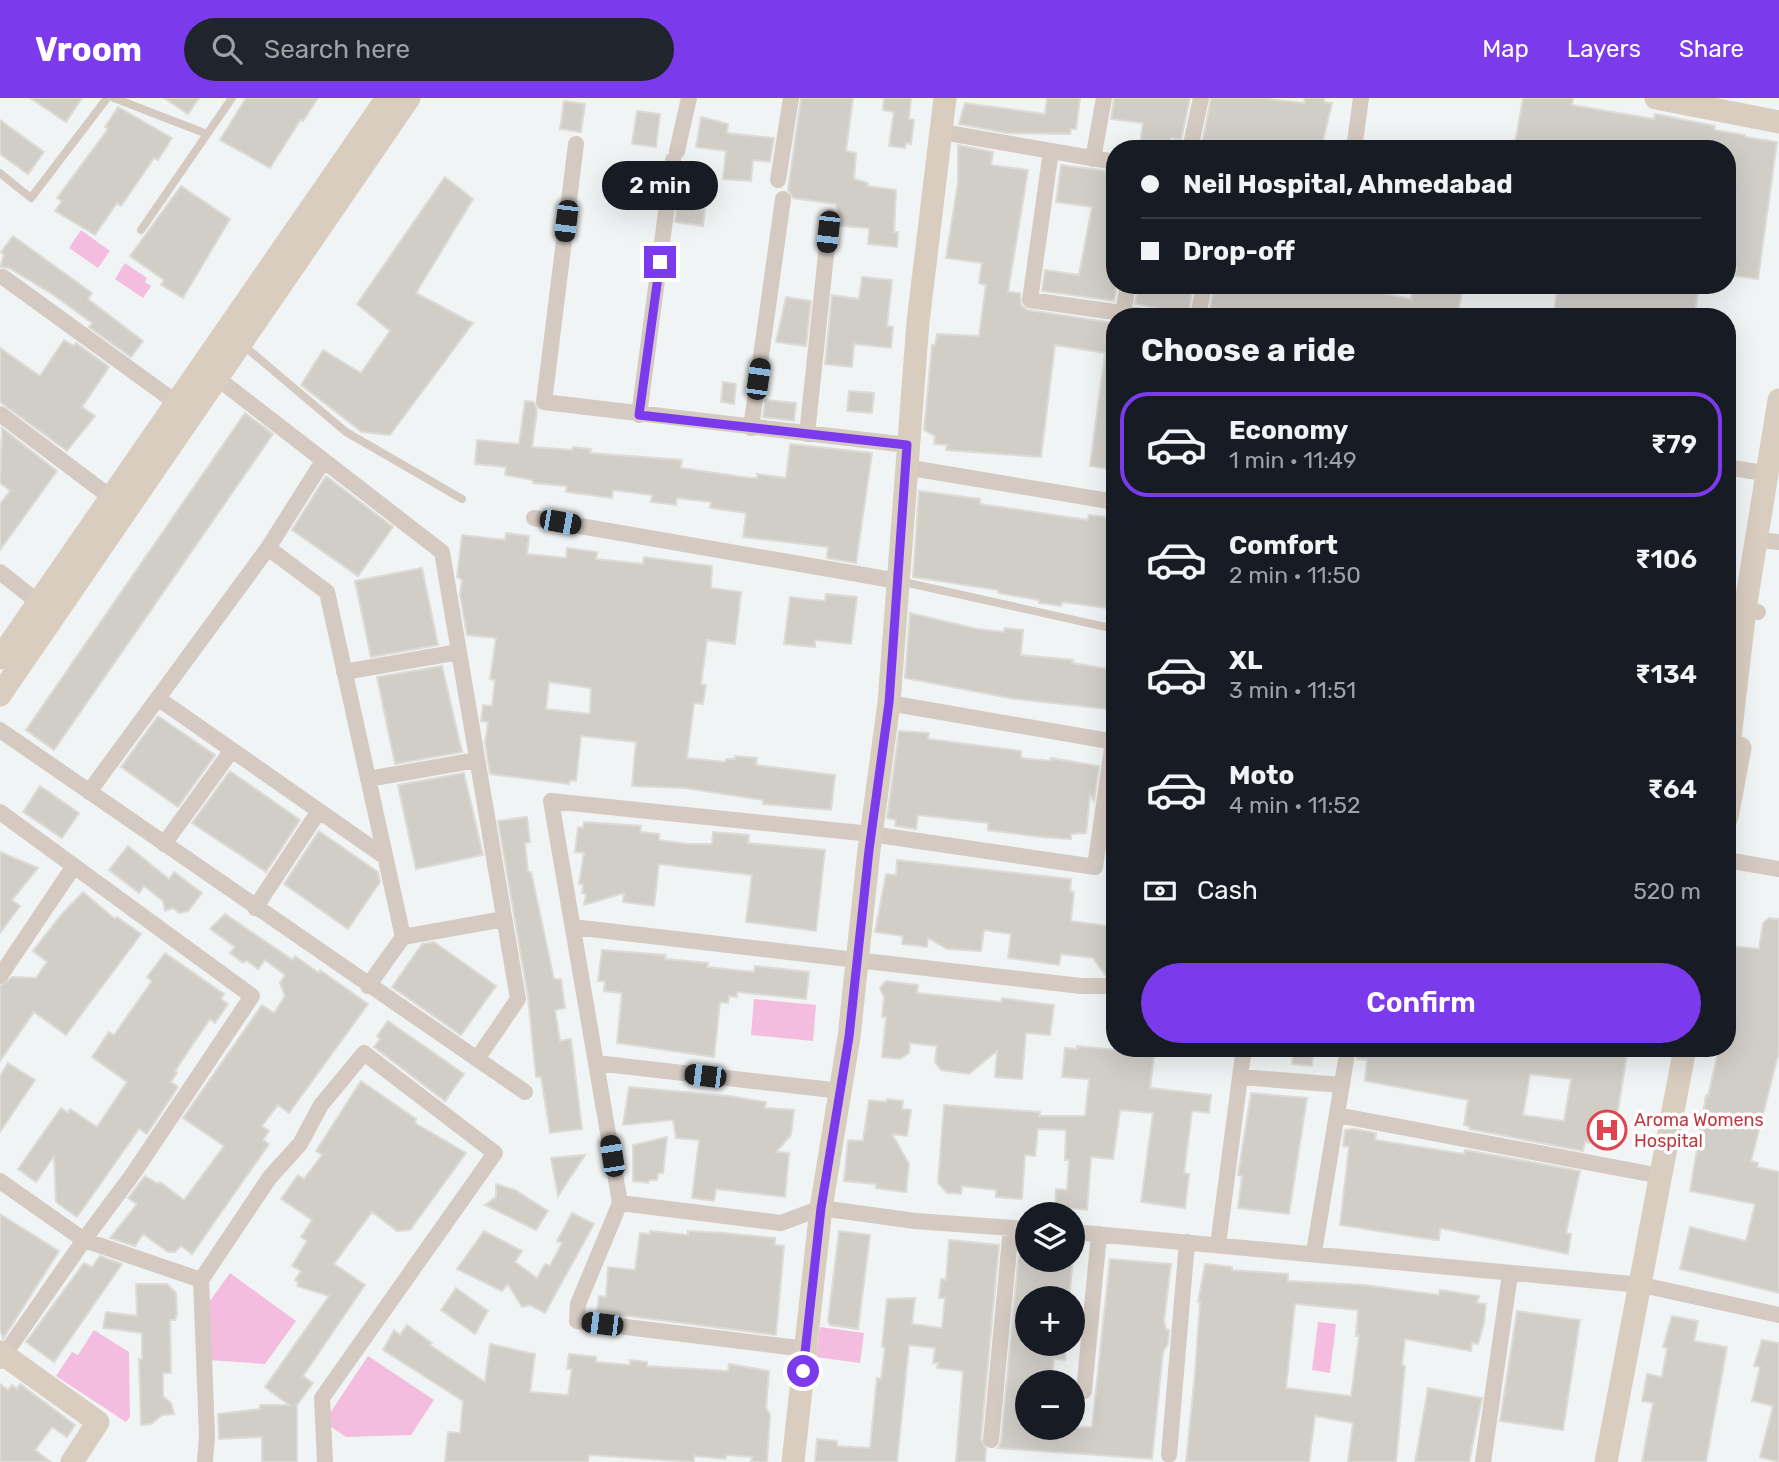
<!DOCTYPE html>
<html lang="en">
<head>
<meta charset="utf-8">
<style>
  :root { --surface:#171b24; --page:#20242c; --text:#f1f3f6; --muted:#9ea1a6; --line:#363941; --accent:#7c3aed }
  body { margin:0; font-family:Rubik,sans-serif; background:var(--page); color:var(--text); height:100vh; display:flex; flex-direction:column; font-size:26px; white-space:nowrap }
  * { box-sizing:border-box; margin:0 }
  p { font-size:23px; color:var(--muted) }
  .icon { flex:none; width:38px; height:38px; fill:none; stroke:currentColor; stroke-width:2; stroke-linecap:round; stroke-linejoin:round }
  .map { position:relative; flex:1; overflow:hidden }
  .side { position:absolute; left:1106px; top:210px; width:630px; height:749px; display:flex; flex-direction:column; background:var(--surface); border-radius:28px; box-shadow:0 7px 28px #0002 }
  .side>* { flex:none }
  .banner { position:absolute; left:1106px; top:42px; width:630px; height:154px; border-radius:28px; box-shadow:0 7px 28px #0002; display:grid; align-content:center; height:154px; padding:0 35px; background:var(--surface) }
  .controls { position:absolute; left:1015px; top:1104px; display:grid; gap:14px }
  .controls a { display:grid; place-items:center; width:70px; height:70px; border-radius:50%; background:var(--surface); box-shadow:0 7px 28px #0002; font-size:35px }
  .end { position:absolute; width:32px; height:32px; margin:-16px; border:9px solid #7c3aed; background:#fff; box-shadow:0 0 0 4px #fff }
  .from { border-radius:50% }
  .bubble { position:absolute; height:49px; border-radius:24px; background:var(--surface); box-shadow:0 7px 28px #0002; font-size:23px; font-weight:600; line-height:49px; text-align:center }
  .car { position:absolute; width:21px; height:42px; margin:-21px -10px; border-radius:9px; box-shadow:0 0 5px 2px #0007; background:linear-gradient(#222 24%,#8ab4d8 0 40%,#222 0 76%,#8ab4d8 0 86%,#222 0) }
  .banner b { display:flex; align-items:center; gap:24px; height:66px; font-size:26px }
  .banner b+b { border-top:2px solid var(--line) }
  .banner i { width:18px; height:18px; background:var(--text) }
  ul { padding:0; list-style:none }
  li { display:flex; align-items:center; gap:21px; height:105px; margin:0 14px 10px; padding:0 21px; border:4px solid transparent; border-radius:28px }
  li div { flex:1 }
  li b { display:block; font-size:26px }
  li em { font-style:normal; font-weight:600 }
  li.current { border-color:var(--accent) }
  li>.icon { width:63px; height:63px; stroke-width:1.5 }
  h2 { padding:0 35px; font-size:32px; line-height:84px }
  .pay { display:flex; align-items:center; gap:18px; height:77px; padding:0 35px; font-size:26px }
  .pay p { margin-inline-start:auto }
  .button { display:flex; gap:14px; margin-top:auto; padding:14px 35px }
  .button a { flex:1; height:80px; border-radius:42px; background:var(--accent); color:#fff; font-size:28px; font-weight:600; line-height:80px; text-align:center }
  header { display:flex; align-items:center; gap:42px; box-sizing:border-box; height:98px; padding:0 35px; background:var(--accent); color:#fff }
  header strong { font-size:33px }
  nav { display:flex; gap:38px; margin-inline-start:auto; font-size:24px }
  .search { width:490px; height:63px; background:var(--page); display:flex; align-items:center; gap:18px; box-sizing:border-box; padding:0 24px; border-radius:38px; color:var(--muted); font-size:26px }
  .map>svg:first-child { display:block }
  .green { fill:#f4bddf }
  .building { fill:#d1cec8; stroke:#dddbd5; stroke-width:2; fill-rule:evenodd }
  .lines { fill:none; stroke-linecap:round; stroke-linejoin:round }
  .lane { stroke:#d4cac1; stroke-width:8 }
  .street { stroke:#d4cac1; stroke-width:16 }
  .secondary { stroke:#d9cdc0; stroke-width:23 }
  .route { stroke:#7c3aed; stroke-width:9 }
  .labels { text-anchor:middle; dominant-baseline:central; stroke-width:7; stroke-linejoin:round; paint-order:stroke }
  .health-label { font-size:18px; fill:#be3a42; stroke:#fff; text-anchor:start }
</style>
</head>
<body>
<header>
<strong>Vroom</strong>
<div class="search"><svg class="icon" aria-label="search" viewBox="0 0 24 24"><circle cx="10" cy="10" r="6"/><path d="M15 15l6 6"/></svg>Search here</div>
<nav><a>Map</a><a>Layers</a><a>Share</a></nav>
</header>
<div class="map">
<svg width="1779" height="1364" viewBox="0 0 1779 1364">
  <rect width="100%" height="100%" fill="#f1f4f4"/>
  <path class="green" d="M81,132L110,153L98,170L69,150Z
    M125,165L147,180L145,184L151,188L143,200L115,181Z
    M754,901L816,907L813,943L751,937Z
    M230,1175L296,1223L265,1266L209,1262L210,1203Z
    M1318,1224L1336,1226L1330,1275L1312,1272Z
    M820,1229L864,1235L860,1265L816,1259Z
    M94,1232L129,1254L130,1319L126,1324L56,1278L72,1254L78,1257Z
    M368,1258L434,1302L411,1337L346,1339L324,1324Z"/>
  <path class="building" d="M30,0H82L66,24Z
    M164,0H199L188,16Z
    M246,0H318L303,23L301,21L270,70L220,42Z
    M801,0H853L846,53L856,55L854,81L868,85L867,88L896,92L894,134H898L897,149L868,146L869,130L840,128L836,106L793,100L788,92Z
    M884,0H911L909,21L914,22L911,46L906,45L905,50L889,48L894,14L883,12Z
    M1047,0H1080L1076,31H1071L1070,36L1007,35L959,26L965,5L1045,16Z
    M1114,0H1190L1181,42L1171,40L1169,51H1139L1143,25L1111,21Z
    M1211,0H1260L1304,5L1305,0H1324V4L1332,5L1321,51H1201Z
    M1523,0H1573L1572,7L1654,21L1655,16L1715,28L1714,32L1745,37V39L1777,44L1758,181L1735,178L1737,169L1727,168V122L1735,69L1727,68V51H1659L1637,46L1636,51H1514Z
    M564,3L585,6L581,34L560,31Z
    M118,9L172,40L158,62L154,60L121,108L117,105L95,137L55,113L62,103L57,100L108,31L105,29Z
    M637,13L660,16L656,49L632,46Z
    M701,19L728,26L727,35L774,40L770,64L753,62L751,83L723,81L726,53L696,49Z
    M0,22L44,54L28,76L0,56Z
    M958,47L993,54L991,67L1028,72L1008,194L1020,195L1021,207L1028,212L1115,225V372L1090,368L1105,255L1055,247L1041,359L946,352L947,347L934,346L935,338L924,332L932,247H935L937,236L979,238L986,187L979,185L982,165L946,160L958,84Z
    M1061,67L1115,74V187H1117L1114,203L1042,193L1045,172L1079,177L1092,109L1056,104Z
    M445,79L473,101L416,195L473,225L390,337L362,334L301,287L323,252L361,275L390,233L357,206Z
    M181,88L230,121L183,200L161,187L164,182L130,158Z
    M677,108L705,111L703,128L675,124Z
    M13,138L92,195L88,201L143,243L131,259L89,229L92,225L52,196L9,170L0,169L4,157L1,154Z
    M862,179L892,182L887,228L893,229L891,250L854,246L852,269L825,266L832,197L859,201Z
    M1138,187H1193L1188,219H1160L1156,210L1135,206Z
    M1214,187H1231L1269,195L1270,187H1360V191L1411,201L1414,187H1460L1463,190L1457,219H1209Z
    M1558,187H1653L1698,195L1694,219H1626L1592,212L1590,219H1553Z
    M786,199L811,203L806,248L776,244Z
    M64,242L74,248L76,245L109,269L82,309L95,318L67,353L0,304V250L40,278Z
    M723,284L736,286L734,306L721,304Z
    M849,293L874,295L872,315L847,313Z
    M765,302L796,305L794,323L763,319Z
    M525,303L534,304L537,312L532,349L572,352L573,349L591,351L590,355L682,362L681,370L750,380H757V376L786,380L790,346L872,355L856,465L827,460L828,449L743,439L746,415L710,410L711,404L677,400L676,407L651,404L652,397L613,392L612,400L566,394L567,388L533,385V382L505,377L506,369L475,366L477,342L519,346Z
    M245,315L273,336L54,652L26,632Z
    M2,330L57,373L0,452V406L10,393L0,385Z
    M326,378L393,429L358,478L292,432Z
    M919,393L980,401V406L1088,422L1089,417L1115,420V511L1062,504L1061,508L1039,505V502L998,495V492L913,479Z
    M506,435L529,438L527,456L566,460L567,450L597,454L596,461L643,466L644,459L712,468L711,490L741,494L735,546L707,542L701,586L706,587L703,606L694,605L687,660L725,664L726,661H735V658L757,660L756,667L835,677L831,712L763,706V702L685,690L632,688L636,644L581,638L576,683L570,682L569,686L490,676L485,645L488,624L481,623L483,607L492,608L495,582L490,581L496,540L467,537L460,497L462,482L457,479L462,437L505,442ZM549,584L591,590L590,616L546,611Z
    M422,470L438,547L371,559L355,483Z
    M826,496L857,499L851,546L815,542V549L784,546L790,499L825,503Z
    M910,515L977,531L1004,534L1005,530L1023,532L1021,557L1073,562L1072,565L1115,572V612L1015,601L905,580Z
    M442,568L462,654L395,666L377,579Z
    M158,618L215,657L178,709L121,669Z
    M899,633L929,635L928,641L1021,653V660L1051,663V660L1099,668L1094,703L1090,696L1086,735L1071,736V741L1041,739L988,732V725L918,717L916,731L895,728L896,722L887,720Z
    M230,673L300,722L266,774L192,725Z
    M464,675L483,757L416,771L398,687Z
    M40,688L79,715L62,740L23,714Z
    M527,719L530,744L525,745L528,774H531L554,881H561L565,910L555,912L560,943L571,941L582,1031L550,1035L541,979H536L528,899L498,723Z
    M584,724L641,728L640,734L659,736V742L687,746H712L713,734L749,737L748,745L825,752L816,833L746,824L752,777L659,766L654,808L623,804L624,795L584,807L586,796L582,795L583,786H579L584,755L575,754L578,729L583,730Z
    M319,733L378,774L380,784L348,831L284,786Z
    M128,748L169,781L174,774L202,795L188,813L179,815L173,810L165,813L163,803L144,788L139,795L109,772Z
    M0,754L38,770L12,802L20,808L0,835Z
    M897,762L1071,781L1070,793L1074,794L1071,823L1115,829V878H1106L1093,860L1061,856L1059,867L1008,860L1011,836L984,832L981,853L947,851L928,840L927,849L902,846L903,838L875,834L886,776L896,777Z
    M83,794L115,821L117,819L141,836L66,937L34,914L0,963V888L12,879L36,880L47,864L33,853L61,817Z
    M225,816L293,862L295,858L319,875L320,872L368,906L289,1015L278,1007L262,1028L269,1033L263,1042L269,1046L192,1156L181,1148L175,1154H168L143,1136L135,1148L110,1140L137,1106L128,1100L145,1078L158,1086L160,1084L184,1102L224,1048L183,1020L262,907L274,915L285,898L280,885L285,877L265,862L258,871L246,862L243,865L230,855L235,849L210,831Z
    M1769,820L1779,821V954L1751,1063L1758,1065L1757,1069L1779,1074V1195L1680,1171L1690,1129L1746,1143L1755,1106L1690,1093L1706,997L1708,998L1719,950H1727L1731,848L1759,851L1763,825Z
    M434,844L496,888L461,937L392,889L422,846Z
    M602,852L666,857L665,861L708,865L707,869L754,874L755,868L809,874L806,901L737,894V899L729,898L728,905L720,904L714,959L617,945L622,895L604,893L605,883H598Z
    M165,855L224,896L221,901L228,906L215,925L210,921L175,973L177,975L171,984L178,989L147,1036L139,1031L77,1119L56,1104L54,1058L36,1084L18,1071L61,1010L68,1015L70,1011L97,1029L127,984L92,959L109,934L114,937L152,883L147,879Z
    M886,883L918,887L917,895L1001,904L1002,900L1054,907L1050,937L1026,935L1022,981L995,979L997,953L969,976L941,972L935,964L937,948L910,945L909,955L900,961L882,959L886,919H882L884,899L880,890Z
    M388,923L464,976L445,1003L374,949L380,941L377,938Z
    M1077,948L1136,954V950H1155L1150,990L1211,997L1209,1015L1192,1013L1184,1075L1189,1076L1185,1110L1141,1104L1153,1015L1120,1012L1113,1061L1091,1059L1087,1112L1055,1109L1056,1091L1067,1092L1069,1062H1065L1066,1032L1038,1031L1035,1058L1025,1057L1022,1101L996,1099V1092L962,1088L961,1096L947,1095L938,1085L944,1007L1040,1014L1039,1018H1085L1089,981L1062,979L1065,950L1077,951Z
    M1294,950H1314L1312,968L1292,966Z
    M1358,950H1422L1469,958L1470,950H1628L1612,1049L1585,1044L1583,1053L1469,1031V1028L1464,1027L1468,1002L1365,983L1367,962L1357,961ZM1530,976L1571,981L1564,1023L1523,1017Z
    M8,965L35,982L0,1034V978Z
    M361,983L416,1021L415,1025L466,1055L410,1132L397,1133L372,1114L334,1166L365,1187L303,1278L313,1285L297,1307V1364H262V1339L219,1341L218,1316L260,1311V1307H289L265,1289L329,1198L297,1188L299,1185L295,1182L301,1173L292,1168L307,1143L301,1139L312,1122L281,1101L298,1077L304,1081L322,1057L316,1053Z
    M629,989L729,998L766,1004L765,1010L794,1012L791,1037L776,1054L789,1055L785,1099L716,1091L714,1103L692,1100L699,1042L676,1040L673,1022L623,1027Z
    M1251,995L1307,1000L1289,1116L1238,1110L1242,1078L1238,1077Z
    M887,1001L903,1003L902,1011L911,1012L907,1038L892,1036L909,1066L906,1094L876,1090V1086L844,1083L848,1042L863,1043L869,1002L887,1004Z
    M1354,1031L1376,1035L1375,1042L1464,1056L1465,1052L1580,1073L1566,1135L1571,1136L1568,1156L1440,1130L1439,1142H1435L1340,1127L1349,1049L1343,1048L1345,1032Z
    M667,1039L663,1075H658L657,1082H649L648,1085L633,1083V1047Z
    M585,1057L558,1098L551,1060Z
    M496,1086L515,1092L548,1113L536,1132L485,1107L496,1099Z
    M572,1115L594,1126L545,1215L530,1207L522,1209L508,1186L502,1193L457,1171L484,1133L522,1153L515,1164L537,1180L545,1166L550,1168L562,1145L557,1143Z
    M0,1116L59,1153L3,1241L0,1231Z
    M650,1133L688,1137V1133L724,1135L775,1140V1147L784,1148L776,1237L597,1214L599,1198L606,1199L608,1169L635,1172L640,1135L650,1136Z
    M839,1133L870,1137L858,1231L830,1227L828,1223Z
    M949,1142L999,1147L981,1341L986,1351L985,1364H956L963,1273L937,1270L938,1265H933L935,1250L909,1247L897,1364H815L817,1341L837,1343V1348L870,1350L877,1280L881,1281L885,1249H882L887,1201L915,1200L912,1226L942,1230L945,1200H939L941,1181L946,1182Z
    M1020,1143L1027,1144V1162H1073L1069,1200H1027V1246H1066L1065,1262L1054,1261L1051,1284H1027L1024,1330L1092,1329L1110,1161L1171,1166L1164,1223L1166,1231L1169,1232L1168,1246L1163,1254L1152,1361L998,1350L1001,1343Z
    M100,1158L122,1166L54,1264L26,1244L84,1165L92,1169Z
    M1205,1166L1232,1169V1172L1288,1176V1183L1364,1187L1439,1197L1440,1192L1479,1198L1477,1205L1486,1206L1484,1225L1478,1246L1472,1245L1471,1253L1405,1241L1402,1267L1405,1268L1396,1364H1348L1353,1325L1315,1318L1309,1364H1186L1195,1275L1200,1204H1198ZM1295,1206L1358,1212L1356,1238H1359L1351,1298L1286,1290Z
    M136,1186H167L176,1195L177,1216L175,1222H170L171,1275H163V1298L171,1305L174,1316L162,1317L151,1326L141,1327L139,1261H142V1235L103,1230L106,1214L137,1218Z
    M456,1190L488,1213L475,1236L441,1212Z
    M1517,1213L1580,1222L1563,1332L1500,1323Z
    M1672,1218L1698,1223L1694,1243L1727,1249L1706,1364H1642L1653,1305L1642,1303L1647,1276L1662,1279L1667,1250L1663,1249Z
    M407,1227L432,1245L430,1247L485,1284L490,1246L535,1256L530,1294L568,1297L572,1271H567L569,1256L596,1259V1264L630,1267V1262L647,1264V1268L728,1273L729,1266L769,1273L766,1310L770,1317L767,1364H751L752,1359L726,1357V1361L694,1358V1364L589,1357L588,1364H445L448,1334L460,1335L463,1303L383,1252L394,1232L400,1237Z
    M1762,1242L1779,1245V1364L1760,1359L1773,1308L1752,1303L1760,1269L1754,1268Z
    M0,1286L8,1292L12,1287L17,1291L20,1286L75,1327L67,1339L52,1329L35,1352L51,1364H0Z
    M1428,1290L1482,1300L1469,1364H1415Z"/>
  <g class="lines">
    <path class="lane" d="M114,0L207,36
      M0,75L31,100L107,0
      M141,132L232,0
      M243,247L346,334L462,401
      M899,483L1115,531"/>
    <path class="street" d="M942,34L1115,64
      M576,46L544,304L907,347
      M1190,51L1201,0
      M1354,51L1361,0
      M677,53L689,0
      M1051,53L1030,202L1150,219
      M1093,61L1104,0
      M778,82L791,0
      M3,179L174,303
      M1123,215L1128,187
      M1198,219L1204,187
      M217,280L442,454L518,901L477,961
      M0,316L109,398
      M639,317L673,62
      M751,330L783,101
      M807,336L830,119
      M905,369L1115,404
      M1727,369L1769,376
      M534,420L898,483
      M1769,443L1779,444
      M268,450L327,494L403,839L368,888
      M0,474L38,504
      M1727,508L1758,514
      M344,574L459,554
      M159,601L385,759
      M889,605L1115,644
      M0,632L525,994
      M368,681L477,662
      M89,694L268,450L323,363
      M0,714L252,898L135,1073L84,1142L0,1083
      M164,746L232,652
      M1727,762L1779,771
      M255,810L319,713
      M573,829L1081,888H1115
      M403,839L504,821
      M0,878L74,768
      M596,965L841,993
      M1240,979L1244,950
      M1337,1017L1650,1076
      M620,1105L781,1125L821,1110L915,1123L1027,1131
      M1073,1134L1642,1187L1779,1217
      M1218,1147L1240,979L1342,987
      M1314,1154L1348,950
      M806,1251L577,1223L578,1206L620,1105L551,703L871,736L1095,769L1113,643
      M0,1263L84,1142L201,1182
      M1084,1293L1099,1136
      M991,1342L1011,1130
      M1169,1357L1187,1144
      M205,1364L207,1337L201,1182L270,1079L300,1046L321,1007L364,955L495,1055L322,1300L325,1364
      M1483,1364L1510,1176"/>
    <path class="secondary" d="M1656,0L1779,24
      M0,560L387,0
      M0,597L409,0
      M1727,665L1745,511L1779,302
      M1727,719L1740,650
      M0,1254L98,1324L72,1364
      M793,1364L821,1110L849,939L869,752L889,605L918,224L945,0
      M1606,1364L1685,950"/>
  </g>
  <g class="lines">
    <path class="route" d="M660,164L639,317L907,347L889,605L869,752L849,939L821,1110L803,1273"/>
  </g>
  <defs>
    <symbol id="hospital-ring" viewBox="-11 -11 22 22"><circle r="9.5" fill="#fff" stroke="#e0444e" stroke-width="1.5"/><path d="M-5-5h3v3.5h4V-5h3V5h-3V1.5h-4V5h-3Z" fill="#e0444e"/></symbol>
  </defs>
  <g fill-rule="evenodd">
    <use href="#hospital-ring" x="1585" y="1010" width="44" height="44"/>
  </g>
  <g class="labels">
    <g class="health-label">
      <text x="1634" y="1022">Aroma Womens<tspan x="1634" dy="21">Hospital</tspan></text>
    </g>
  </g>
</svg>
<div class="controls">
<a><svg class="icon" aria-label="layers" viewBox="0 0 24 24"><path d="M12 4l9 5-9 5-9-5zM3 14l9 5 9-5"/></svg></a>
<a>+</a>
<a>−</a>
</div>
<i class="end from" style="left:803px;top:1273px"></i>
<i class="end" style="left:660px;top:164px"></i>
<div class="bubble" style="left:602px;top:63px;width:116px">2 min</div>
<i class="car" style="left:566px;top:123px;rotate:187deg"></i>
<i class="car" style="left:828px;top:134px;rotate:186deg"></i>
<i class="car" style="left:758px;top:281px;rotate:8deg"></i>
<i class="car" style="left:560px;top:424px;rotate:100deg"></i>
<i class="car" style="left:705px;top:978px;rotate:277deg"></i>
<i class="car" style="left:612px;top:1058px;rotate:351deg"></i>
<i class="car" style="left:602px;top:1226px;rotate:277deg"></i>
<div class="banner">
<b><i class="from"></i>Neil Hospital, Ahmedabad</b>
<b><i></i>Drop-off</b>
</div>
<section class="side">
<h2>Choose a ride</h2>
<ul>
<li class="current"><svg class="icon" aria-label="car" viewBox="0 0 24 24"><path d="M5 17H2v-5l4-1 3-4h7l3 4 3 1v5h-3M9 17h6M6 11h13"/><circle cx="7" cy="17" r="2"/><circle cx="17" cy="17" r="2"/></svg><div><b>Economy</b><p>1 min · 11:49</p></div><em>₹79</em></li>
<li><svg class="icon" aria-label="car" viewBox="0 0 24 24"><path d="M5 17H2v-5l4-1 3-4h7l3 4 3 1v5h-3M9 17h6M6 11h13"/><circle cx="7" cy="17" r="2"/><circle cx="17" cy="17" r="2"/></svg><div><b>Comfort</b><p>2 min · 11:50</p></div><em>₹106</em></li>
<li><svg class="icon" aria-label="car" viewBox="0 0 24 24"><path d="M5 17H2v-5l4-1 3-4h7l3 4 3 1v5h-3M9 17h6M6 11h13"/><circle cx="7" cy="17" r="2"/><circle cx="17" cy="17" r="2"/></svg><div><b>XL</b><p>3 min · 11:51</p></div><em>₹134</em></li>
<li><svg class="icon" aria-label="car" viewBox="0 0 24 24"><path d="M5 17H2v-5l4-1 3-4h7l3 4 3 1v5h-3M9 17h6M6 11h13"/><circle cx="7" cy="17" r="2"/><circle cx="17" cy="17" r="2"/></svg><div><b>Moto</b><p>4 min · 11:52</p></div><em>₹64</em></li>
</ul>
<div class="pay"><svg class="icon" aria-label="cash" viewBox="0 0 24 24"><path d="M3 7h18v10H3z"/><circle cx="12" cy="12" r="2"/></svg>Cash<p>520 m</p></div>
<div class="button"><a>Confirm</a></div>
</section>
</div>
</body>
</html>
